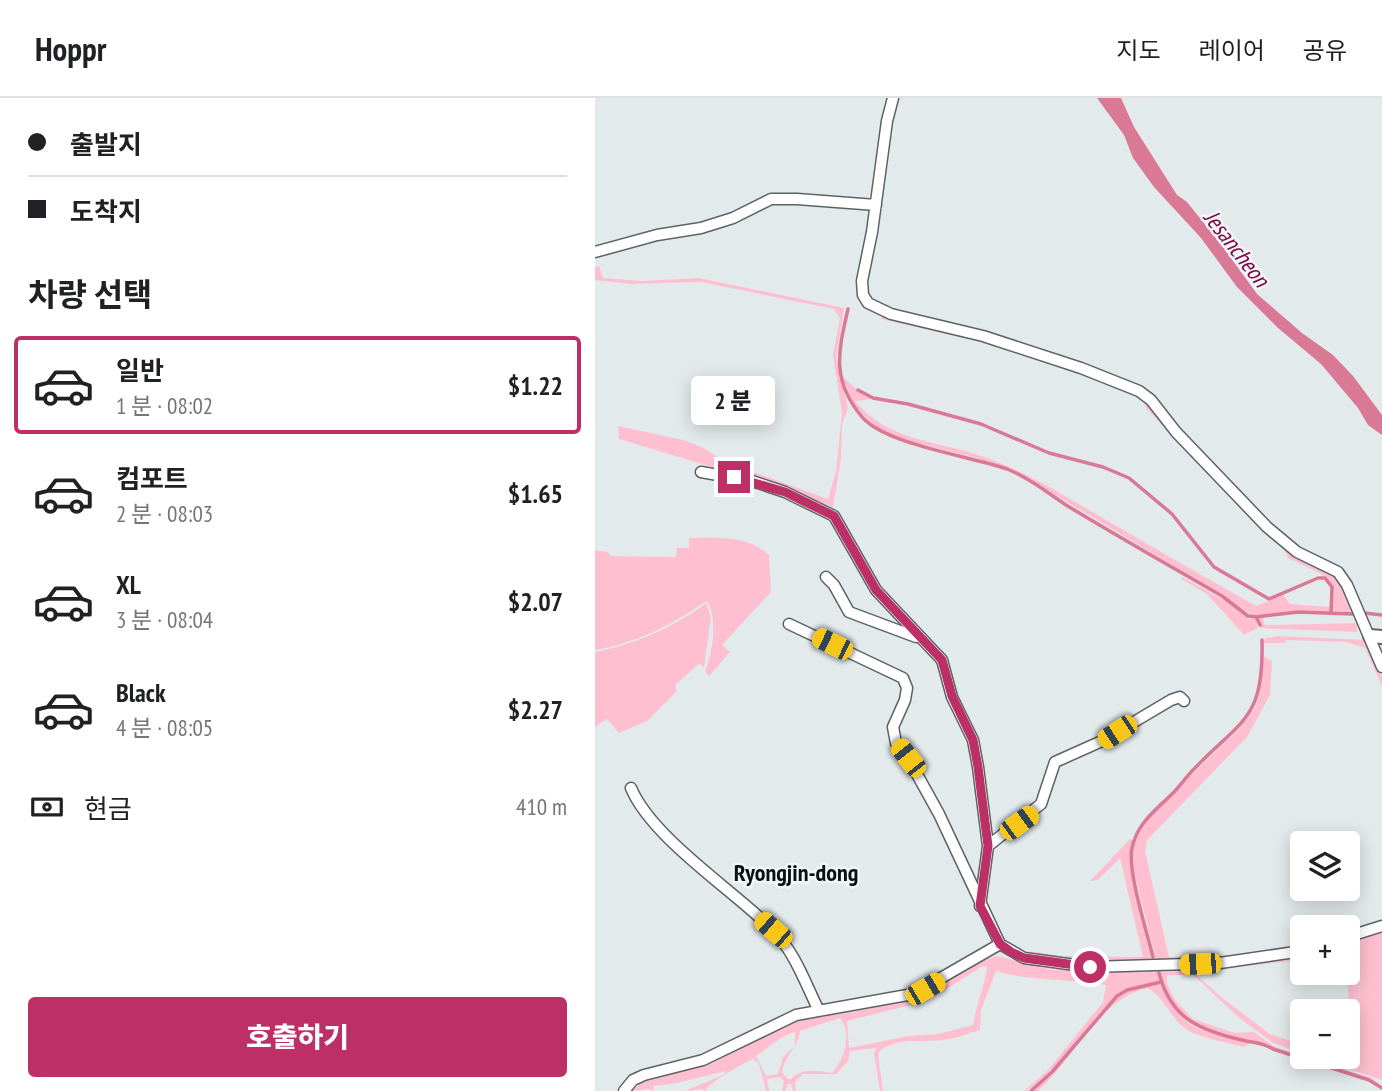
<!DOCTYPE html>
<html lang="ko">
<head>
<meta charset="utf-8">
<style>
  :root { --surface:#fff; --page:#f2f2f2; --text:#202124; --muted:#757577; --line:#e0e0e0; --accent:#bc3067 }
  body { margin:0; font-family:"PT Sans Narrow","Noto Sans KR",sans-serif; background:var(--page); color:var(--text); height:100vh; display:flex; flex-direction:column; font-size:26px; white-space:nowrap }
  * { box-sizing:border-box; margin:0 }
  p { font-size:23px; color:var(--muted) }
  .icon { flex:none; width:38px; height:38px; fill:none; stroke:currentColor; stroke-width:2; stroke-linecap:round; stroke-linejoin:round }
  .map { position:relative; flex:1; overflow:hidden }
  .drawer { display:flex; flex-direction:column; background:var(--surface); width:595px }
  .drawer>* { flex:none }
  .guide { display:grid; align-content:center; height:154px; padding:0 28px; background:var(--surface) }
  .fabs { position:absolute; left:695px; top:733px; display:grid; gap:14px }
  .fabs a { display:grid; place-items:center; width:70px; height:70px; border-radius:7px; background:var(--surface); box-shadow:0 4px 18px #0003; font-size:35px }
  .end { position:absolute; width:32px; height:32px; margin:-16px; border:9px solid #bc3067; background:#fff; box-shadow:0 0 0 4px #fff }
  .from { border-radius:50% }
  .bubble { position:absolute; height:49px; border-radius:7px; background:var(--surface); box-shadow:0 4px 18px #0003; font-size:23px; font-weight:800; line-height:49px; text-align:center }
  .car { position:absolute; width:21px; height:42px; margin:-21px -10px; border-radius:9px; box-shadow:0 0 5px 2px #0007; background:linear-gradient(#f5c518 24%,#345 0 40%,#f5c518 0 76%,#345 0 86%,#f5c518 0) }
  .guide b { display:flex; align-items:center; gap:24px; height:66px; font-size:26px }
  .guide b+b { border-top:2px solid var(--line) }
  .guide i { width:18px; height:18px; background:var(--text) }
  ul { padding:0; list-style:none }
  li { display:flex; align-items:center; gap:21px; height:98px; margin:0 14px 10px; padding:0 14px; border:4px solid transparent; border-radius:7px }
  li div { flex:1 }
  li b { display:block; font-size:26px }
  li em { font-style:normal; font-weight:800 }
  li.active { border-color:var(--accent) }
  li>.icon { width:63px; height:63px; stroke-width:1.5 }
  h2 { padding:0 28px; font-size:32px; line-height:84px }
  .pay { display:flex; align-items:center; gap:18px; height:77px; padding:0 28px; font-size:26px }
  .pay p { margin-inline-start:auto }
  .button { display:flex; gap:14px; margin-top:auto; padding:14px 28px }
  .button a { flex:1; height:80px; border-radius:7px; background:var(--accent); color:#fff; font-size:28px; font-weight:800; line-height:80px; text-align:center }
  header { display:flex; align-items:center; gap:42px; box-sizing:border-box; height:98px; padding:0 35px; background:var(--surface); border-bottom:2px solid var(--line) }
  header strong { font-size:33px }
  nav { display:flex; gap:38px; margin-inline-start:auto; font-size:24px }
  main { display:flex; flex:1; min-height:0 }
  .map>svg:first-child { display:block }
  .green { fill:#fec0d0; fill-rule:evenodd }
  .water { fill:#da7996 }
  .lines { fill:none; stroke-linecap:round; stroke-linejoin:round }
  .stream { stroke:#da7996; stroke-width:3.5 }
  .street-casing { stroke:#5d6365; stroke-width:13 }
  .secondary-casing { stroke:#5d6365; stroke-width:16 }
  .street { stroke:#fff; stroke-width:10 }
  .secondary { stroke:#fff; stroke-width:12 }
  .route { stroke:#bc3067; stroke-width:9 }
  .labels { text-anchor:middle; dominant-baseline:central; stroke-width:5; stroke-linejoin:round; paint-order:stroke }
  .water-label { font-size:23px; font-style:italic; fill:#820740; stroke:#f0f7fa }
  .quarter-label { font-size:24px; font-weight:bold; fill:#0d0f10; stroke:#f0f7fa }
</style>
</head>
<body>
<header>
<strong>Hoppr</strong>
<nav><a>지도</a><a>레이어</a><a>공유</a></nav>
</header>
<main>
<section class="drawer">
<div class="guide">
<b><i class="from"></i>출발지</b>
<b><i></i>도착지</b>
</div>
<h2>차량 선택</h2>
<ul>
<li class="active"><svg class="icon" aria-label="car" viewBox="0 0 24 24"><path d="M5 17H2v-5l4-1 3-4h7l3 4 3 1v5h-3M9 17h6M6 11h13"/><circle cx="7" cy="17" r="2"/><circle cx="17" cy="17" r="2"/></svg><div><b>일반</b><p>1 분 · 08:02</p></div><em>$1.22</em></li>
<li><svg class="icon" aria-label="car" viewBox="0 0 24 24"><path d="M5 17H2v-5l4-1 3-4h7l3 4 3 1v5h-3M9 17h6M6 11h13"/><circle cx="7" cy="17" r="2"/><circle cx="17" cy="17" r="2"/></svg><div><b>컴포트</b><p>2 분 · 08:03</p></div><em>$1.65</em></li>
<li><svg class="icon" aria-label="car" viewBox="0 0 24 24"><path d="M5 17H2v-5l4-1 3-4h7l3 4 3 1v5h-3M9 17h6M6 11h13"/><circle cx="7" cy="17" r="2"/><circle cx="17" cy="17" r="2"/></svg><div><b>XL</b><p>3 분 · 08:04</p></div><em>$2.07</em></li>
<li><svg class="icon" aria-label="car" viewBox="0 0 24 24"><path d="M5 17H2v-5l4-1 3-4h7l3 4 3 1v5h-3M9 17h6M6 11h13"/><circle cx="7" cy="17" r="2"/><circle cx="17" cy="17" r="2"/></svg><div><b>Black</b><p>4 분 · 08:05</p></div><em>$2.27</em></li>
</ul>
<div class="pay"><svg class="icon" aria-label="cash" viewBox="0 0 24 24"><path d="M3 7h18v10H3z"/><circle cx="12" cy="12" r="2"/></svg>현금<p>410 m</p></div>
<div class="button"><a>호출하기</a></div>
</section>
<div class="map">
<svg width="787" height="993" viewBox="0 0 787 993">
  <rect width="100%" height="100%" fill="#e3eaec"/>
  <path class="green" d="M4,168L8,180L46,183L104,180L249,210L241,260L253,310L247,326L246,361L238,409L190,391L24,341L23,328L88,342L107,349L131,364L233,401L241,373L247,315L238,257L245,220L239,211L106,184L35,186L0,182V169Z
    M287,218L392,241L545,296L555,303L575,330L652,414L696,454L728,469L744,481L761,516L737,514C738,471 727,478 693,460L690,453L551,310L549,302L519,287L417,251L286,221Z
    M247,278L263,293L278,301L260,303C291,340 332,342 374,354C425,369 468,397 513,423C562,452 612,480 661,508L688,497L695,506L735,509V514L703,513L659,519L627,497L427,377L382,360L306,341L281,329L259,307Z
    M94,440C121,440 153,437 174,457L176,494L127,547L135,554L114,578L110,573C117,557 124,517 111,503C79,526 39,546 0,552V452L13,454L16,458L81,459L82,450H94Z
    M587,479L647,512L653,521H660L663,530L649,537L612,496L586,481Z
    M111,505L116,519L109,570L105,565L80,587L82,593L52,623L24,635L12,621L0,629V554C38,547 80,529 111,505Z
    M662,520H668L669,526L672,527L762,525V534L666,530Z
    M683,538L769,542L787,578V588L770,550L751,544L691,542L690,545H668L671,540Z
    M668,558L677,563L675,597L652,639L558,736L552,742L550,753L574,859L647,857L707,847V850L649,860L561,862L539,774L537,753L539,745L553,718L643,632L660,610L664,598Z
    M535,741L538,742C529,768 551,833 557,862L476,863L432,853L468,858L548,859L525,760L503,782L495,783Z
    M787,833V982L718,959H751L761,963L758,939L753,938V935L757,934L752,882L738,879L737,875H752L753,844Z
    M707,857V875L699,876L696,863L598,874L626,899L675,936L707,947V955L678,945L643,919L591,870Z
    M402,858L457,872L587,871L591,877H572V886L580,902L598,921L640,935L659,934L678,948L707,959L777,980L787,989L774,982L679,951C668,943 660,944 648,941C639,939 631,935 622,933C586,924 575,909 564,875L565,884L531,891L521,897C506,913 444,993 429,993L453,972L508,904L511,887C475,880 437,884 401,873L386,912L385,932C372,936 360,941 347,942C325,945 300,938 283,955L288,993H285L279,956L281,950L255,953L253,963L241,976H208L200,984L201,993H198L196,986H193L190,993H187L189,983L185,979L172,981L174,993H171L164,966L158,961C146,967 116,983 110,993L106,991L90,993L128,977L131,973L82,985L58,988L59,993L53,991L36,993L46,985L118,965L204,920L320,900L377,866ZM388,868L392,869C392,879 380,912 378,927L343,936L313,938L254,950L252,923L332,903ZM245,920C258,937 249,961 237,975C221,973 207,969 195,982L187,975C189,958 203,950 205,933ZM200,934V948L188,959L183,976L171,978L161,958C175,949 185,938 200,934Z
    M565,885L576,907L593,925L604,931L650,944L659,943L649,949C631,944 599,940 586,927C574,916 566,896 552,890C502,902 479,961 443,993H437L457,975L522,899L532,893Z"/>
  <path class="water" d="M502,0H526L539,29L582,97L592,104L628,149L662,196L707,235L738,257L758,278L787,317V337L773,327L763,310L726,266L683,230L642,189L606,140L559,89L538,60L529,37Z"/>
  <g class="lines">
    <path class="stream" d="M253,211C243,254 236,283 268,320C293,347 375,358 412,371C434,380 452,394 471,407C522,438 575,468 627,498L653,518L661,519
      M263,292L278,300L313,306L386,326L454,355L508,369L534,380L577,416L619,469L674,501L723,480H730L737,489L736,515
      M769,515L787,517
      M665,527L661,519L703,514L758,516
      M558,859C552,834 532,772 537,750C542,725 561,712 578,695C585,688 591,679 599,671C648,620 669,622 667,542
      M564,875C576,921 604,932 647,942C659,945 667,944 678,951L774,982L787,990
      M436,993L457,974L522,898L532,892L566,884"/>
    <defs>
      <path id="street" d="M298,0L292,23L277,134L267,183L268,197L273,205L296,216L388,238L486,270L544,293L556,302L581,334L672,429L702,454L743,474L752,487L787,569
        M0,154L62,137L106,130L138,120L176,101H202L281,107
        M106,374L157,383L190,394L239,418L281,492L347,562L357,599L378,642L383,669L393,748L385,808
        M231,479L239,487L254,514L321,539
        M194,526L308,580L312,590L310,602L298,629L301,645L313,660L344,716L405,846L429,860L495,869L625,865L707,853
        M36,690C57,740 138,792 177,831C199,853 210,884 223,911
        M393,748L446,706L460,664L507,643L576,602L585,599L589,603
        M752,839L787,828
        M29,993L38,982L49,977L108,962L201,917L318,896L405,846"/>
      <path id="secondary" d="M775,538L787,539"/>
    </defs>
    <use href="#street" class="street-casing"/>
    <use href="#secondary" class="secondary-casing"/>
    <use href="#street" class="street"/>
    <use href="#secondary" class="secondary"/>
  </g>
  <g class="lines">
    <path class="route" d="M139,379L190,394L239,418L281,492L347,562L357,598L378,642L383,669L393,748L385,808L405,846L416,854L429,860L495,869"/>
  </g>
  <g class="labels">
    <g class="water-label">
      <text transform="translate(642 150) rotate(52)">Jesancheon</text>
    </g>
    <g class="quarter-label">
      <text x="201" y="774">Ryongjin-dong</text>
    </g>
  </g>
</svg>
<div class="fabs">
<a><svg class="icon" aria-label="layers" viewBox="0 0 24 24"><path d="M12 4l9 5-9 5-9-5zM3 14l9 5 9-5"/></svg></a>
<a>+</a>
<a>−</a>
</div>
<i class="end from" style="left:495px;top:869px"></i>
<i class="end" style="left:139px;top:379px"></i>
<div class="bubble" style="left:96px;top:278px;width:84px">2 분</div>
<i class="car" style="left:237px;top:546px;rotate:296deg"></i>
<i class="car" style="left:522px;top:634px;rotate:237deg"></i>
<i class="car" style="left:313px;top:660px;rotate:322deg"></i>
<i class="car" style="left:424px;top:725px;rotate:54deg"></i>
<i class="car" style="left:178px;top:832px;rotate:311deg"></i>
<i class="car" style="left:605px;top:866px;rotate:268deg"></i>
<i class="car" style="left:330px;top:891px;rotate:60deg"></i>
</div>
</main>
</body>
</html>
